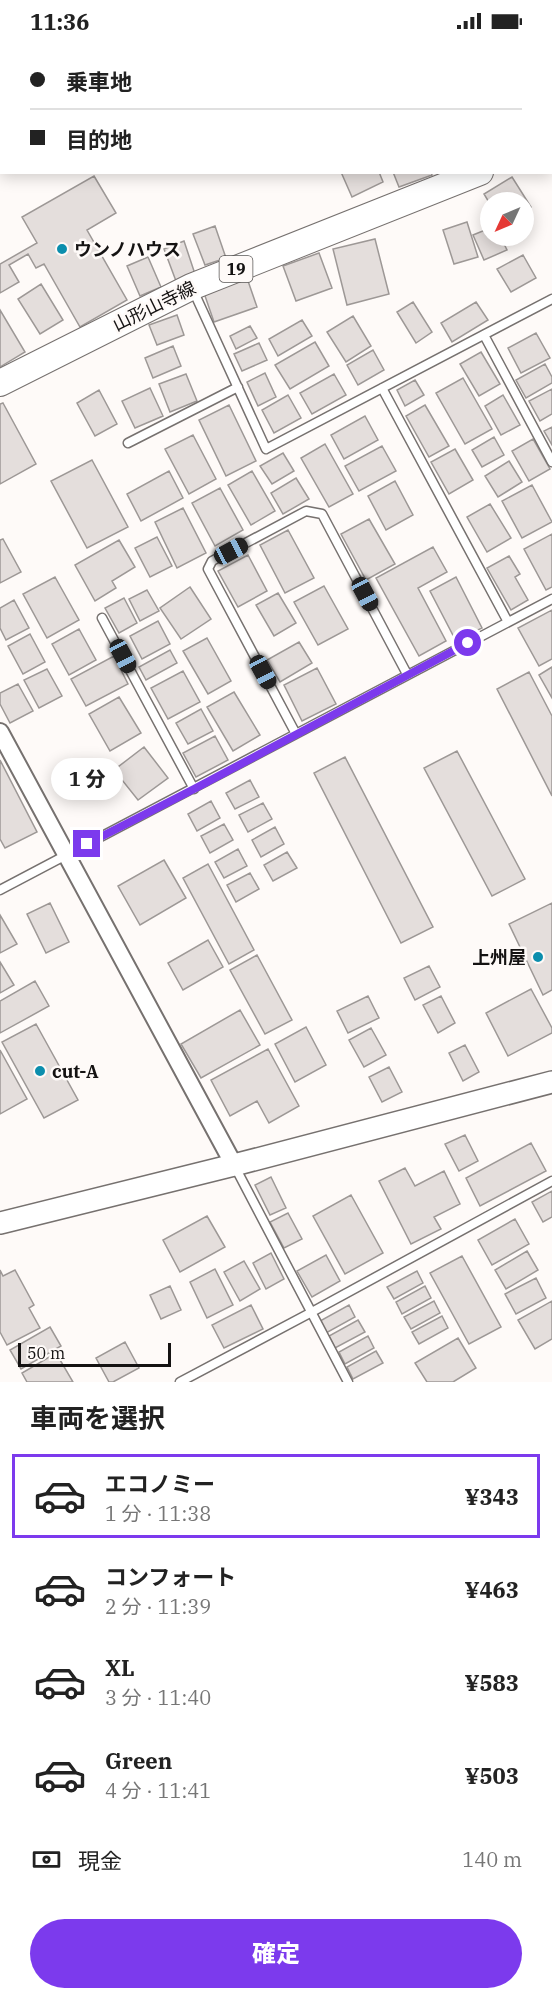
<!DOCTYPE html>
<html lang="ja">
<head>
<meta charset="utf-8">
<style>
  :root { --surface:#fff; --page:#f6f6f6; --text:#222; --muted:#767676; --line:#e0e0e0; --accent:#7c3aed }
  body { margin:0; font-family:"IBM Plex Serif","Noto Sans JP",serif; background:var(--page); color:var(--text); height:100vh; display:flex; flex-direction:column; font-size:22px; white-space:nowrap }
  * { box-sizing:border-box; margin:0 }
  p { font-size:20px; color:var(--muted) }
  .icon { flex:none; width:33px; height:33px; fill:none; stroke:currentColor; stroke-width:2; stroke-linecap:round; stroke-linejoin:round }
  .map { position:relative; height:1340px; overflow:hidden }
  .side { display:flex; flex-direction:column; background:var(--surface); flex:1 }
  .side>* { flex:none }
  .top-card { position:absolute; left:0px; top:0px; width:552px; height:132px; box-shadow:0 3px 15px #0003; display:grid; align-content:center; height:132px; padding:0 30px; background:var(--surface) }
  .needle { width:39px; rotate:226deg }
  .controls { position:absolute; left:480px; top:150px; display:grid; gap:12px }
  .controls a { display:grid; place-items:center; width:54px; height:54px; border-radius:50%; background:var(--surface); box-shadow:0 3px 15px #0003; font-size:30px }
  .scale { position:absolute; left:18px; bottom:15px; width:153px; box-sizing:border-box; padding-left:6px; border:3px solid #141212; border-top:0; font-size:16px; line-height:21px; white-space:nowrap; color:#141212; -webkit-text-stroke:4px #fefaf8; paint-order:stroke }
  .end { position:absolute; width:27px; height:27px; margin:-14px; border:8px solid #7c3aed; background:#fff; box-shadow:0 0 0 3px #fff }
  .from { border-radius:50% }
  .bubble { position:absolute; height:42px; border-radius:21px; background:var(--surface); box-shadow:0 3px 15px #0003; font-size:20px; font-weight:800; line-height:42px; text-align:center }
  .car { position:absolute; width:18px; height:36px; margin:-18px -9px; border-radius:8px; box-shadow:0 0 4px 2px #0007; background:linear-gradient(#222 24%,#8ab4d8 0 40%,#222 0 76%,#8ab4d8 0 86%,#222 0) }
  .top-card b { display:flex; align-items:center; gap:21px; height:57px; font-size:22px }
  .top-card b+b { border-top:2px solid var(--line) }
  .top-card i { width:15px; height:15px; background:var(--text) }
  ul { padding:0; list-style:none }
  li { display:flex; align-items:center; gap:18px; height:84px; margin:0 12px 9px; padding:0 18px; border:3px solid transparent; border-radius:0px }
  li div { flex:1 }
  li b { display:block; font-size:22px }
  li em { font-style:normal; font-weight:800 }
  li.active { border-color:var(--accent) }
  li>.icon { width:54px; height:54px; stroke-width:1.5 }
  h2 { padding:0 30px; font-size:27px; line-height:72px }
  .pay { display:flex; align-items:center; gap:15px; height:66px; padding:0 30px; font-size:22px }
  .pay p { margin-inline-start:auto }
  .cta { display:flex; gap:12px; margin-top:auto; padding:12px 30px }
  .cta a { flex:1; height:69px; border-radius:36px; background:var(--accent); color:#fff; font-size:24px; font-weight:800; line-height:69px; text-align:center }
  .status { display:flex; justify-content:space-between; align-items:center; height:42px; padding:0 30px; background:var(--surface); direction:ltr }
  .status svg { height:16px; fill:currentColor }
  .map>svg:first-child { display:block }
  .building { fill:#e4dedc; stroke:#9d9896; stroke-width:1.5 }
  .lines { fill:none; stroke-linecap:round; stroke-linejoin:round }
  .service-casing { stroke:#76716f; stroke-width:11 }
  .minor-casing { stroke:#76716f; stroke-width:20 }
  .tertiary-casing { stroke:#76716f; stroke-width:24 }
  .primary-casing { stroke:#76716f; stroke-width:28 }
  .trunk-casing { stroke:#76716f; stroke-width:30 }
  .service { stroke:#fff; stroke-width:8 }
  .minor { stroke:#fff; stroke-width:16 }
  .tertiary { stroke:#fff; stroke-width:21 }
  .primary { stroke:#fff; stroke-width:26 }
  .trunk { stroke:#fff; stroke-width:27 }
  .route { stroke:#7c3aed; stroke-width:8 }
  .poi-dot { fill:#0b8ead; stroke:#fefaf8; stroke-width:2 }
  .labels { text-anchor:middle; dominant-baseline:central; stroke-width:5; stroke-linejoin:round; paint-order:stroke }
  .shield { fill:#fefaf8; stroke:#5a5857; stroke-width:1.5 }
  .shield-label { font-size:16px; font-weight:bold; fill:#141212 }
  .poi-label { font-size:18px; font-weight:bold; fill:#141212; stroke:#fefaf8; text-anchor:start }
  .street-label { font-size:18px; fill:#141212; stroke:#fefaf8 }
</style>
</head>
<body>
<div class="status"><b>11:36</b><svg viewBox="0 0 49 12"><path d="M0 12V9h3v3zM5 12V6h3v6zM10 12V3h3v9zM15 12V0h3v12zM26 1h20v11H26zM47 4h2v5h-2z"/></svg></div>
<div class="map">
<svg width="552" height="1340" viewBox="0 0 552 1340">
  <rect width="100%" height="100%" fill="#fefaf8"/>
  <path class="building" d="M438,0H478L479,2H439Z
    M341,130H379L383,140L352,155Z
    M393,130H431L432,133L399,145Z
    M94,134L116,171L87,188L127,258L80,285L44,222L36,226L28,212L9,223L19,240L0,251V222L37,201L22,175Z
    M512,135L531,165L524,170V160H490V162L484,152Z
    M467,180L478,215L454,222L443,188Z
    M215,184L226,216L205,223L193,192Z
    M490,186V194H500L507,208L484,218L473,193Z
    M375,197L389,252L347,263L333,207Z
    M184,199L195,232L176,239L164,207Z
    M319,211L332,246L296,259L283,224Z
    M523,213L536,236L511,250L497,227Z
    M148,215L161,245L140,254L127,224Z
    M247,236L257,265L214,280L204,251Z
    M41,242L63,278L40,292L18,257Z
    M413,260L432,290L416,301L397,270Z
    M476,260L488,278L452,300L441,281Z
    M0,268L25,310L0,325Z
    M177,273L184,293L157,303L149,283Z
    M353,274L371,304L346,320L327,290Z
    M302,278L312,294L278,314L269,297Z
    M250,284L257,296L236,307L230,294Z
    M536,291L550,316L521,331L508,306Z
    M315,300L329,324L290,347L275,323Z
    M259,301L267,318L242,329L234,312Z
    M173,304L181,324L153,336L145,316Z
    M373,308L384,328L358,343L347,323Z
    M481,310L500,342L479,354L460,322Z
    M545,322L552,335V341L526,356L516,338Z
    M265,331L276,355L258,364L247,340Z
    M186,332L197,359L170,370L159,342Z
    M334,332L346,353L312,372L300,351Z
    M463,336L492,387L465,402L436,351Z
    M415,338L424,353L405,364L397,348Z
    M150,346L163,374L135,386L122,359Z
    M552,347V372L540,379L529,359Z
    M99,348L117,382L95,394L77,361Z
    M288,353L301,376L274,391L262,368Z
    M503,353L520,383L501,393L485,364Z
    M3,361L36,422L0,442V362Z
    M229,363L256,419L226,434L199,378Z
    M425,363L449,404L429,415L406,374Z
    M365,374L378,398L344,417L331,393Z
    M552,385V403L544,389Z
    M193,393L216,437L189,452L165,407Z
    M494,395L504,413L482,425L472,408Z
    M533,397L550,427L529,439L512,409Z
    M325,402L353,452L329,465L301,416Z
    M382,404L396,429L359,449L345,424Z
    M455,407L473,438L449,452L431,420Z
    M283,411L294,429L272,442L260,424Z
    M92,418L128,485L87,506L51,439Z
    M509,419L522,440L498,455L485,434Z
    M169,429L183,456L141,479L127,452Z
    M252,429L275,469L251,483L228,443Z
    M296,436L309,457L283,472L271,451Z
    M395,439L413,473L386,488L368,454Z
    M532,443L552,480L522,496L502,459Z
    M220,446L243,488L215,504L192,461Z
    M490,462L511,496L487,510L467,475Z
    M183,466L206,511L177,526L155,480Z
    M369,477L395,522L366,538L341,492Z
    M288,488L314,536L285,551L260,503Z
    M552,492V545L546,548L524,507Z
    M157,495L172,524L150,535L135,506Z
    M3,497L21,530L0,541V498Z
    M119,498L135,525L112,539L116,546L95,559L75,523Z
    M433,505L447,530L418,546L446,599L419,614L376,536Z
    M248,513L267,549L238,565L218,529Z
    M509,514L520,532L515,535L528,558L511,568L487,526Z
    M55,535L79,578L47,596L23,552Z
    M456,535L482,586L456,599L430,549Z
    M324,544L348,587L318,603L294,560Z
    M190,545L211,577L181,597L160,566Z
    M147,548L159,569L140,579L129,557Z
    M278,551L296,581L274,594L256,563Z
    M124,556L137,581L119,591L105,566Z
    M14,558L29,586L6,598L0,586V566Z
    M552,568V617L539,624L518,586Z
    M158,579L170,602L142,617L130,594Z
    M79,587L96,618L69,633L52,602Z
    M30,592L45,620L23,632L8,604Z
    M207,596L231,639L208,652L183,609Z
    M299,600L312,621L280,640L267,618Z
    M170,608L177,621L146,638L139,625Z
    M114,614L128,642L86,664L71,637Z
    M552,625V656L539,633Z
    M317,626L336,662L302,679L284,643Z
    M47,627L62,654L39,666L24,638Z
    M183,629L200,660L168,677L151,646Z
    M529,630L552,674V754L497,647Z
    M18,642L33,669L10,681L0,662V651Z
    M234,650L260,693L233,709L207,665Z
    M119,655L141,691L110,709L89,672Z
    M201,667L213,689L188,702L176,681Z
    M215,694L228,718L196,735L183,711Z
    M144,705L168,736L138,758L114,728Z
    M457,709L525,837L492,854L424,726Z
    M345,715L433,885L401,901L314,731Z
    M0,718L37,790L5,806L0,797Z
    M250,738L259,755L235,767L226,751Z
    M211,759L220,776L197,789L188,772Z
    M263,761L272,777L248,790L239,773Z
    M224,782L233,798L210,811L201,794Z
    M275,785L284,802L261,815L252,798Z
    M238,807L247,824L224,836L215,820Z
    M287,810L297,826L273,839L264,823Z
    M164,818L186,856L140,883L118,844Z
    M208,822L254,908L229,922L183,836Z
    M250,831L259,847L236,860L227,843Z
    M50,861L69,900L46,911L27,872Z
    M552,861V948L543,953L509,882Z
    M0,873L17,902L0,911Z
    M208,898L223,925L183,948L168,921Z
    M257,913L292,978L265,992L230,928Z
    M0,920L14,943L0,951Z
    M429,924L440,945L415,958L404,936Z
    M35,939L49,964L0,991V959Z
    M531,947L552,986V991L508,1014L486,971Z
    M368,954L379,976L348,991L337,969Z
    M441,954L455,981L438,991L423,963Z
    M240,968L260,1003L201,1036L181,1002Z
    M36,982L78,1058L44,1076L2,1000Z
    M306,985L326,1023L295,1040L275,1002Z
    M371,986L386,1013L364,1025L349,998Z
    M465,1003L479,1030L463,1039L449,1011Z
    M268,1007L299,1064L269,1081L257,1059L230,1074L211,1038Z
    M0,1008L27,1057L0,1072Z
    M389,1025L402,1050L382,1060L369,1035Z
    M465,1093L478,1119L459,1129L445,1102Z
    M531,1101L546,1129L480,1164L466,1136Z
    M405,1126L415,1144L444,1129L460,1162L434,1175L441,1187L411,1202L379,1139Z
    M271,1135L286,1166L270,1173L255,1143Z
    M552,1149V1175L543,1180L532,1160Z
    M351,1153L383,1211L345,1232L313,1174Z
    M288,1171L302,1197L284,1206L270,1180Z
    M207,1174L225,1205L180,1230L163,1198Z
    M515,1177L529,1202L492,1223L478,1198Z
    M527,1209L538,1228L506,1247L495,1228Z
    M271,1211L284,1237L266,1247L253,1221Z
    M326,1213L340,1239L312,1255L297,1229Z
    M462,1214L501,1285L469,1302L430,1231Z
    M244,1219L260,1247L240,1259L224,1230Z
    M215,1227L233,1263L207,1276L190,1240Z
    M0,1228L3,1234L15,1228L34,1263L29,1266L40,1286L7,1303L0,1290Z
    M417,1229L423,1241L394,1257L387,1245Z
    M536,1236L546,1256L516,1272L505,1252Z
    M170,1244L181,1268L161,1277L150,1253Z
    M425,1244L431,1256L402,1272L396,1260Z
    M434,1259L440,1271L411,1287L404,1275Z
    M552,1259V1297L535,1307L518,1278Z
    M251,1263L263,1287L224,1306L212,1283Z
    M349,1263L355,1275L326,1291L320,1279Z
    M442,1274L448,1286L419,1302L412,1290Z
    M358,1278L365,1290L335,1306L329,1294Z
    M50,1285L61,1304L21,1327L10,1308Z
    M368,1294L374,1306L345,1322L339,1310Z
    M458,1296L476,1326L453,1340H427L415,1321Z
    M125,1300L139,1326L113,1340H109L96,1316Z
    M376,1309L383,1321L353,1337L347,1325Z
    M56,1311L73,1340H27L22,1331Z"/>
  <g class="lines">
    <defs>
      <path id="service" d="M426,0L427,2
        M193,248L266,407L552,257
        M484,293L552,420
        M382,346L508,580
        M128,401L238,345
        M102,576L194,747
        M296,692L208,527L212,519L306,469L322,472L407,632
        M0,848L552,557
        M234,1123L348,1340
        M180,1340L310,1271L552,1139"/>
      <path id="minor" d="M0,690L234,1123"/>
      <path id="tertiary" d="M0,1181L234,1123L552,1040"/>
      <path id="primary" d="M550,102L552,101
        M0,341L191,245L480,130"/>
      <path id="trunk" d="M16,2L18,0
        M65,2L67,0
        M105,2L107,0
        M0,48L2,47
        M0,86L2,85"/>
    </defs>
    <use href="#service" class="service-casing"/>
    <use href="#minor" class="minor-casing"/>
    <use href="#tertiary" class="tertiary-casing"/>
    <use href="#primary" class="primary-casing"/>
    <use href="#trunk" class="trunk-casing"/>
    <use href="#service" class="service"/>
    <use href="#minor" class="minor"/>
    <use href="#tertiary" class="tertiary"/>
    <use href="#primary" class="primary"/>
    <use href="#trunk" class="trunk"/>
  </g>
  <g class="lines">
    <path class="route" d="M87,802L194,747L468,601"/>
  </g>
  <g class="poi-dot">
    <circle cx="62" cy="207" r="6"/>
    <circle cx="538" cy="915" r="6"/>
    <circle cx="40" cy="1029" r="6"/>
  </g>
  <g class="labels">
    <rect class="shield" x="219.5" y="214" width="33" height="26" rx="4.5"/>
    <g class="shield-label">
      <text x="236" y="227">19</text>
    </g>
    <g class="poi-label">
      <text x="74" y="207">ウンノハウス</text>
      <text x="526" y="915" text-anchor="end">上州屋</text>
      <text x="52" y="1029">cut-A</text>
    </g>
    <g class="street-label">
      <text transform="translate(154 264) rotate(-26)">山形山寺線</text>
    </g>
  </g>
</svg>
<div class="controls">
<a><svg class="needle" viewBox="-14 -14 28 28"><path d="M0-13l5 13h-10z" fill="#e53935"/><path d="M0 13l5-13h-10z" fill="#767676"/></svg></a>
</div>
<div class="scale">50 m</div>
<i class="end from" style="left:468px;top:601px"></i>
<i class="end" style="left:87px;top:802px"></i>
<div class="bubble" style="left:51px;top:716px;width:72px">1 分</div>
<i class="car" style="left:231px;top:509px;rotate:62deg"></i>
<i class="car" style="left:365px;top:552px;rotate:152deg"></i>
<i class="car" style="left:123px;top:614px;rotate:152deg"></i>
<i class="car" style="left:263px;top:630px;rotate:152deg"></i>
<div class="top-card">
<b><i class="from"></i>乗車地</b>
<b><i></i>目的地</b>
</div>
</div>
<section class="side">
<h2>車両を選択</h2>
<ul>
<li class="active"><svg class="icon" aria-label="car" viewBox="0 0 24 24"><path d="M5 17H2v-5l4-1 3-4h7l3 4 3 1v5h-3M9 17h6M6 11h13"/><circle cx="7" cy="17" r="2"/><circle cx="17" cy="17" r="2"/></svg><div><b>エコノミー</b><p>1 分 · 11:38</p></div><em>¥343</em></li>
<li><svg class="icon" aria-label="car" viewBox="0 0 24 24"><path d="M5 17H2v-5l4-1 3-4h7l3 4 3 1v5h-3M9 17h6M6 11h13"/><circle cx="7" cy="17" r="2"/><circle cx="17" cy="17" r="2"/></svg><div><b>コンフォート</b><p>2 分 · 11:39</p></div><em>¥463</em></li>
<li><svg class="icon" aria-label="car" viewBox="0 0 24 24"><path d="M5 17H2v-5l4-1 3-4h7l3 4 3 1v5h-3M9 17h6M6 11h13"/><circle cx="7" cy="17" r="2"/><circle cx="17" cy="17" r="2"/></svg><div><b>XL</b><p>3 分 · 11:40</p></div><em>¥583</em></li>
<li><svg class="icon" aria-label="car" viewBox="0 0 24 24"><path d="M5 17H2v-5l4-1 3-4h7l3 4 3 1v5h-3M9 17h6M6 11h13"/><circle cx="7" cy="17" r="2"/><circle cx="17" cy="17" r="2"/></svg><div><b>Green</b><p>4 分 · 11:41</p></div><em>¥503</em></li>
</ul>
<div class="pay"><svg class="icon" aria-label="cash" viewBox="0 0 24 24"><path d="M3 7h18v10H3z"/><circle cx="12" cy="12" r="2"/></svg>現金<p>140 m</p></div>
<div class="cta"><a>確定</a></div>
</section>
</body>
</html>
